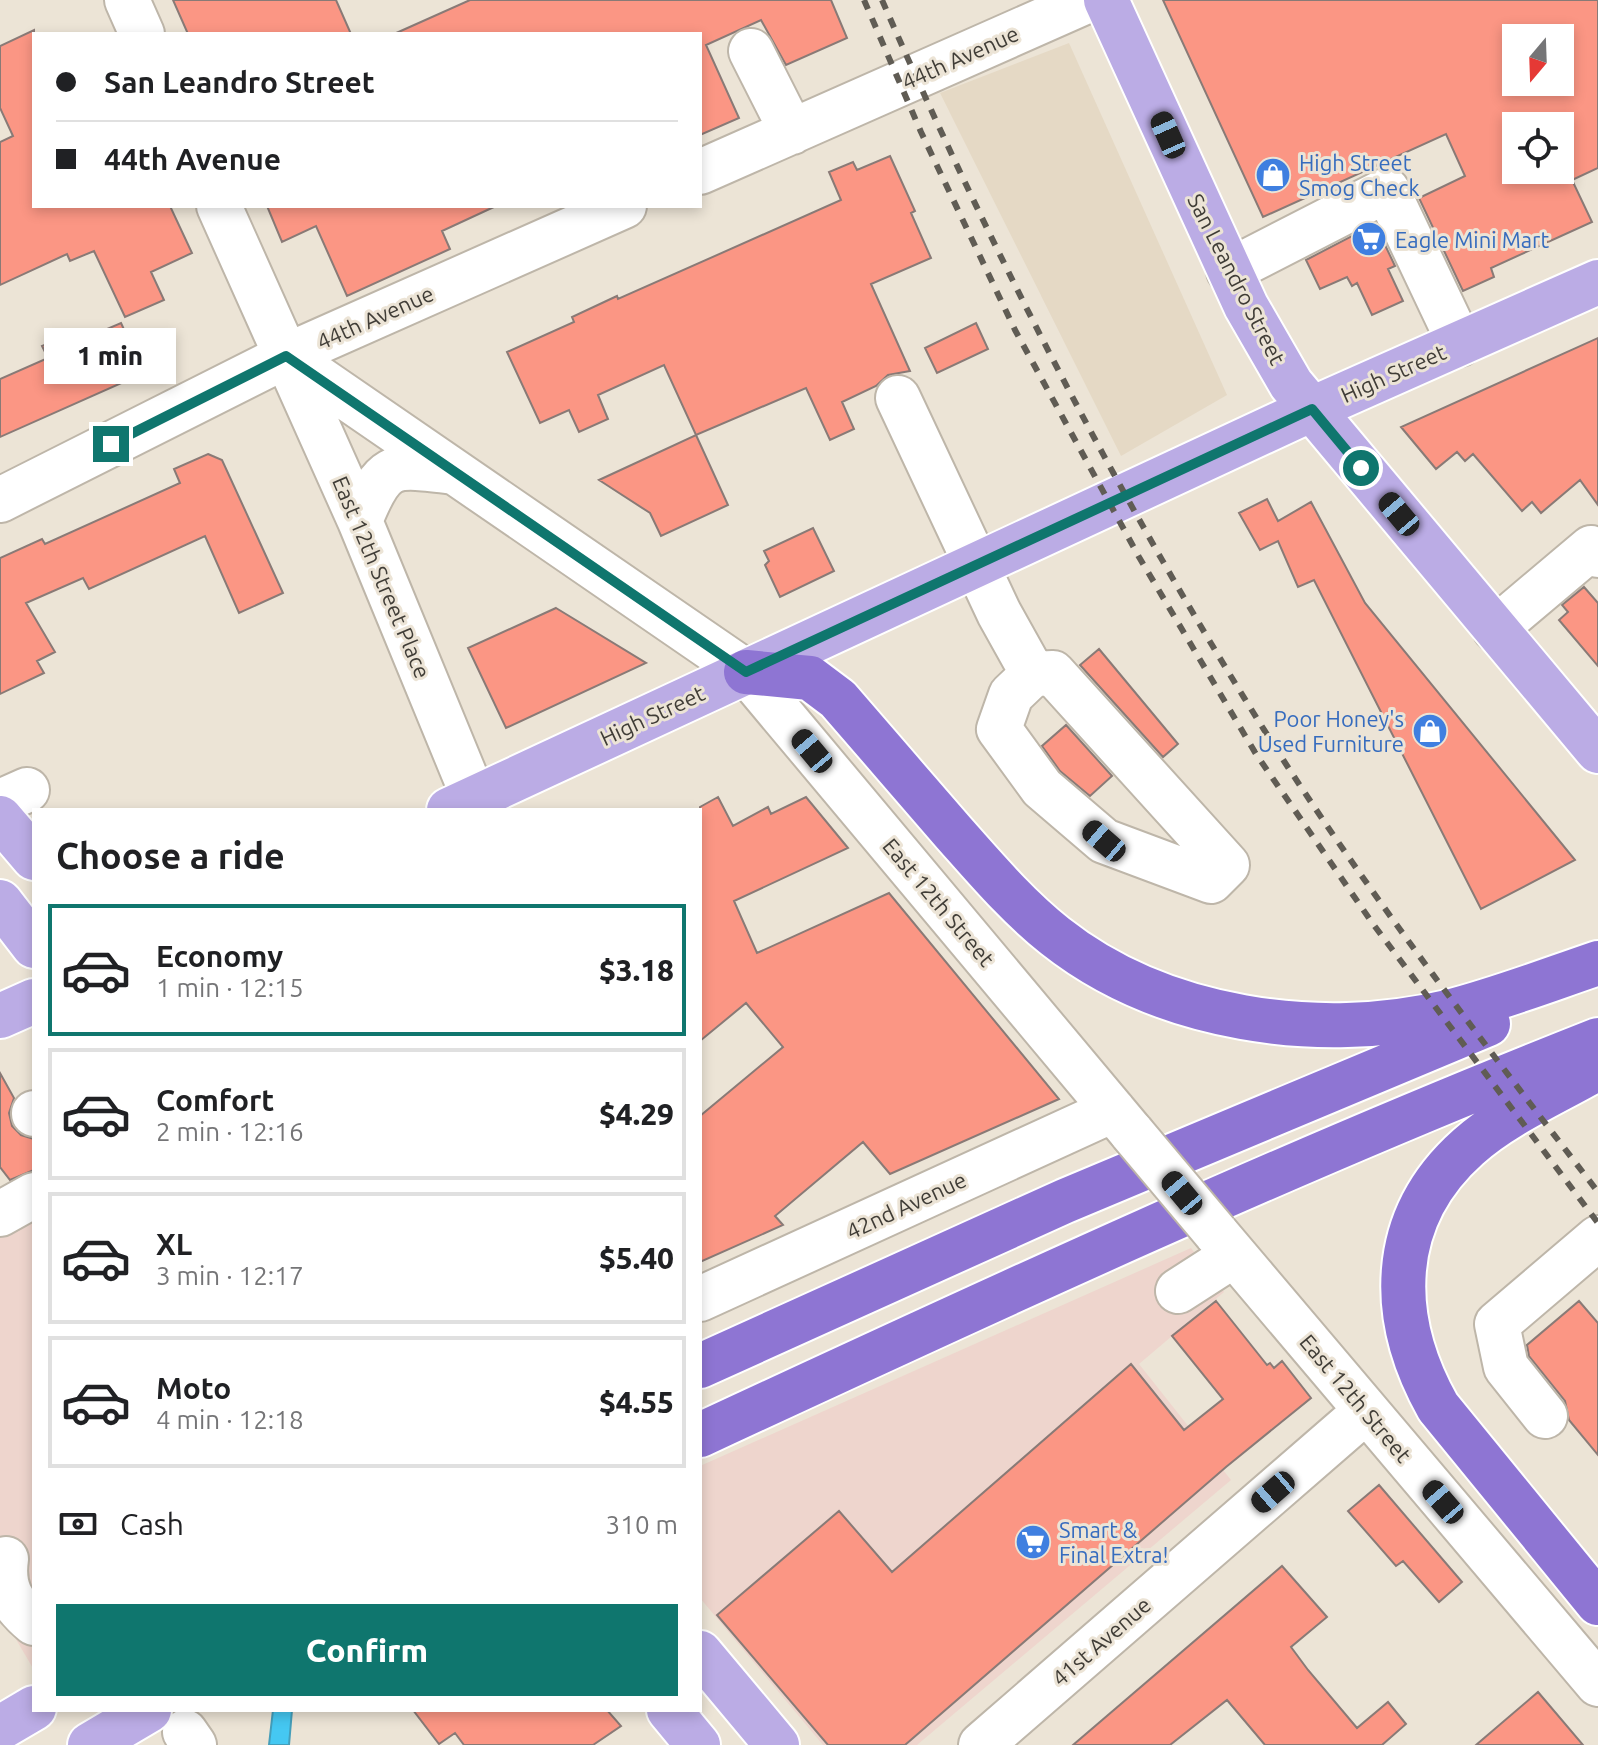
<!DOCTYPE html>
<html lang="en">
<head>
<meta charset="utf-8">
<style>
  :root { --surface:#fff; --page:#f6f6f6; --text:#202124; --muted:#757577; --line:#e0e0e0; --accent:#0f766e }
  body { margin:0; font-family:Ubuntu,sans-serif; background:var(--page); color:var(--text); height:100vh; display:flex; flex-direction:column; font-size:30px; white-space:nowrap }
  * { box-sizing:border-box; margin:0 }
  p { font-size:26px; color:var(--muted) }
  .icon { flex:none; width:44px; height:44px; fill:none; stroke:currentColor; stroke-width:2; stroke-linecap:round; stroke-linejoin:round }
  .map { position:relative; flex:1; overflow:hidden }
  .drawer { position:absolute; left:32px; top:808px; width:670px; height:904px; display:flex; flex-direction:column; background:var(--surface); border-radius:0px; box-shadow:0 4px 12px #0003 }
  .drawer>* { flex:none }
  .top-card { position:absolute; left:32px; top:32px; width:670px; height:176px; border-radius:0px; box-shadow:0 4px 12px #0003; display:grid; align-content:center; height:176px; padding:0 24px; background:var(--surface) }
  .needle { width:52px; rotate:199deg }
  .fabs { position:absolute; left:1502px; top:24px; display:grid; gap:16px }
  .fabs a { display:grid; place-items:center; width:72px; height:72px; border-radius:0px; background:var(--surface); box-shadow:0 4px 12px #0003; font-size:40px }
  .end { position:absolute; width:36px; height:36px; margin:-18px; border:10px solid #0f766e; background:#fff; box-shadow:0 0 0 4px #fff }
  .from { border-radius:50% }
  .bubble { position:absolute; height:56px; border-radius:0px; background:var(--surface); box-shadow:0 4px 12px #0003; font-size:26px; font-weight:800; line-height:56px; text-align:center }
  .car { position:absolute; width:24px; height:48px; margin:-24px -12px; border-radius:10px; box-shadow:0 0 6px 2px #0007; background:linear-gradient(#222 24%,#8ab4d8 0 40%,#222 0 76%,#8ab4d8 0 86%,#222 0) }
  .top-card b { display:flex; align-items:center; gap:28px; height:76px; font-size:30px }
  .top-card b+b { border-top:2px solid var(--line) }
  .top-card i { width:20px; height:20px; background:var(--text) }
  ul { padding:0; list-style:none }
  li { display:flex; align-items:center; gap:24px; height:132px; margin:0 16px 12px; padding:0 8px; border:4px solid var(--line); border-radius:0px }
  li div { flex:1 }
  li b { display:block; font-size:30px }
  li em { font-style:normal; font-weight:800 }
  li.current { border-color:var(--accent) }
  li>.icon { width:72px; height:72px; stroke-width:1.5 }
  h2 { padding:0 24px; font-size:36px; line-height:96px }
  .pay { display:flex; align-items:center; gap:20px; height:88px; padding:0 24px; font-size:30px }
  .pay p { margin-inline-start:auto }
  .cta { display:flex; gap:16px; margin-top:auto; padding:16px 24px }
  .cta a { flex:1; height:92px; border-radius:0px; background:var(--accent); color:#fff; font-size:32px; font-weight:800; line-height:92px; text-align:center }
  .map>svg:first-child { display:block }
  .commercial { fill:#eed5cd }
  .built { fill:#e5d9c5 }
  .water { fill:#45c8f2; stroke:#449eba; stroke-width:2 }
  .building { fill:#fb9684; stroke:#897a76; stroke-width:2; fill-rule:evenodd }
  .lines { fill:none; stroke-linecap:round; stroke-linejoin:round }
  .minor-casing { stroke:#beb6a9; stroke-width:48 }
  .major-casing { stroke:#fff; stroke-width:48 }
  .highway-casing { stroke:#fff; stroke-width:48 }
  .minor { stroke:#fff; stroke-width:44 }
  .major { stroke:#bbace5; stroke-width:44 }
  .highway { stroke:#8e75d3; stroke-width:44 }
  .rail { stroke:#605c54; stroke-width:6; stroke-dasharray:10 10; stroke-linecap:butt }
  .minor-bridge-casing { stroke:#beb6a9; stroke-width:48; stroke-linecap:butt }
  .minor-bridge { stroke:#fff; stroke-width:44 }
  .route { stroke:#0f766e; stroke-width:10 }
  .labels { text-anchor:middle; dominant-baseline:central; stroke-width:6; stroke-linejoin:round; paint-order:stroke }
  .street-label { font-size:22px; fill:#403d37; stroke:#ece4d6 }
  .shop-label { font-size:22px; fill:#366cbe; stroke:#ece4d6; text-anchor:start }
</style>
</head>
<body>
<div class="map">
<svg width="1598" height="1745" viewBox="0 0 1598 1745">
  <rect width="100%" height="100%" fill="#ece4d6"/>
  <path class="commercial" d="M34,1215V1670L0,1612V1229Z
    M1191,1248L1224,1292L1139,1364L1231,1480L917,1745H823L700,1598V1466Z"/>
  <path class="built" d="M1069,43L1227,395L1121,456L940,93Z"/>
  <path class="water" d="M273,1710H292L289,1745H269Z"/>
  <path class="building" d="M173,0H336L351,34H188Z
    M470,0H831L847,38L786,65L761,20L706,45L739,118L700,135V34H394Z
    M1163,0H1598V168L1572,180L1592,222L1491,268L1494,277L1463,291L1419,198L1465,176L1446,134L1263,217ZM1516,38H1560V82H1516ZM1516,126H1560V170H1516Z
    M34,30V206H170L192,253L151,272L164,300L125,317L94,251L70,261L67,254L0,285V142L13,136L0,108V46Z
    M890,156L915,211L911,213L931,258L871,284L910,371L888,375L876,386L842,402L854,429L830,440L806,388L696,435L664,365L598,395L608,419L579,432L569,410L540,423L507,352L574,322L572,317L617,296L618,299L841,200L829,172L853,162L857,170Z
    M267,206H496L442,231L450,249L347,296L316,226L282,242Z
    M1375,224L1395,266L1388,269L1403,301L1372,315L1357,283L1352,286L1347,277L1320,289L1306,260Z
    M121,323L144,373L0,437V379L48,358L42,346L75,332L79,341Z
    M976,323L988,349L937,373L925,348Z
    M1598,338V505L1580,480L1541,513L1532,502L1522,511L1473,454L1465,461L1457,452L1436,469L1401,427Z
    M696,435L728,505L661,536L650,513L599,480Z
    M208,454L222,460L283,593L239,613L205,536L89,589L83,578L26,603L55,652L37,661L44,673L0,694V558L42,539L45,544L180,483L174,469Z
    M1267,499L1278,521L1311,502L1365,603L1575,860L1481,909L1314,580L1298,587L1278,541L1260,550L1239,513Z
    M813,528L834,571L780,597L765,565L769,561L764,551Z
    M1584,587L1598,603V666L1559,620L1568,612L1562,605Z
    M556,608L646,663L506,728L468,648Z
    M1099,649L1178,744L1163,757L1080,665Z
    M1066,725L1112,776L1090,796L1060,771L1042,746Z
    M718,797L733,826L768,807L771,814L806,797L848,848L734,901L757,953L889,893L1059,1099L890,1174L863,1142L775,1216L783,1225L700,1262V1116L783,1047L746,1003L700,1041V807Z
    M0,1073L14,1098L9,1113L12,1126L21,1135L34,1139V1170L10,1180L0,1167Z
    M1216,1301L1267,1365L1270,1363L1274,1368L1282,1361L1311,1398L1226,1467L905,1745H828L717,1615L839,1511L892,1572L1131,1364L1184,1430L1223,1399L1172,1336Z
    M1579,1301L1598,1323V1455L1569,1420L1565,1401L1529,1356L1527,1345Z
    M1379,1485L1462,1582L1439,1602L1403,1561L1396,1566L1348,1511Z
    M1282,1566L1327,1617L1291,1647L1308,1670L1357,1728L1388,1702L1406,1724L1382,1745H1265L1227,1700L1170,1745H1073Z
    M1538,1692L1583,1745H1476Z
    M413,1710H607L621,1726L593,1745H464L455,1733L439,1744Z"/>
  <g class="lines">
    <defs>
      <path id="minor" d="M127,0L142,34
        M751,51L792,132
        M700,172L1089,0
        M219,206L360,521L474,798
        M1229,271L1387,190L1460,344
        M286,356L746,672L1132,1133
        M898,398L999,613L1033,674L1011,695L999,729L1042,788L1104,841L1211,881L1227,865L1053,673L1033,674
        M0,500L286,356L624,206
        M360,521C385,459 392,465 455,472
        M1495,629L1591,548L1598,555
        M0,802L27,790
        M34,1114V1113
        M0,1214L34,1195
        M1216,1233L1598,1684
        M1178,1291L1234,1255
        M700,1299L1113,1110
        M1545,1416L1506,1367L1497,1324L1598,1238
        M6,1559C2,1587 11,1604 34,1623
        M185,1732L194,1745
        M981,1745L1366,1411"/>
      <path id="major" d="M1106,0L1246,306L1291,384L1598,751
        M449,810L1312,409L1598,282
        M0,818L34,858
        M0,902L34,946
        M0,1016L34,1001
        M700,1653L777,1745
        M669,1710L698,1745
        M0,1728L34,1708
        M90,1745L149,1710"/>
      <path id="highway" d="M746,672L810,678L838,699C876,743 915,788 953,832C985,868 1017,906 1055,936C1161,1020 1319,1043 1448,1012C1499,999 1548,980 1598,963
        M1598,1068C1555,1093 1505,1114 1468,1147C1387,1219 1388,1318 1438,1407L1598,1603
        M700,1366L1065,1201L1488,1024
        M700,1435C997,1297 1293,1160 1598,1040"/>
    </defs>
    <use href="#minor" class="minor-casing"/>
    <use href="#major" class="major-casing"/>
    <use href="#highway" class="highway-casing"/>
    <use href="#minor" class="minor"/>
    <use href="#major" class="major"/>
    <use href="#highway" class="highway"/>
    <path class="rail" d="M864,0L921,132L1015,330L1139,557L1256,754L1373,924L1598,1223
      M882,0C994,257 1123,507 1273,744C1372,899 1486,1046 1598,1192"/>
    <defs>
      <path id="minor-bridge" d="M1132,1133L1216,1233"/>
    </defs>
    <use href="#minor-bridge" class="minor-bridge-casing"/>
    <use href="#minor-bridge" class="minor-bridge"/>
  </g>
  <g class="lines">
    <path class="route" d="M111,444L286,356L746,672L1312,409L1361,468"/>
  </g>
  <defs>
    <symbol id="shop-disc" viewBox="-11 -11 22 22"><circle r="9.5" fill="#3f7fe0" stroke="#ece4d6"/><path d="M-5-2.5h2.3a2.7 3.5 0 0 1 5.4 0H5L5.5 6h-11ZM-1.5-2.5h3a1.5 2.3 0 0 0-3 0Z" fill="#fff"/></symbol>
    <symbol id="supermarket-disc" viewBox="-11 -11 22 22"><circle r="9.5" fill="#3f7fe0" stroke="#ece4d6"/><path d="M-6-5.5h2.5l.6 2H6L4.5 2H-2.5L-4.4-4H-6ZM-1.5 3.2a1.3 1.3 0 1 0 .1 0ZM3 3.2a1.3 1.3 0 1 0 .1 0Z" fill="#fff"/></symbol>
  </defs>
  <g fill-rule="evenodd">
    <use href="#shop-disc" x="1253" y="155" width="40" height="40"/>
    <use href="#supermarket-disc" x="1349" y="219" width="40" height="40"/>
    <use href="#shop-disc" x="1410" y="711" width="40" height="40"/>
    <use href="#supermarket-disc" x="1013" y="1522" width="40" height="40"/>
  </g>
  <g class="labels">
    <g class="street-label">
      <text transform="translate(960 57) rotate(-24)">44th Avenue</text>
      <text transform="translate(1237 279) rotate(63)">San Leandro Street</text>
      <text transform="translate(375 317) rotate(-24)">44th Avenue</text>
      <text transform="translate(1393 373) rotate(-24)">High Street</text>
      <text transform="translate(382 577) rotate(67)">East 12th Street Place</text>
      <text transform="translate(652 715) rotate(-25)">High Street</text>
      <text transform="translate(939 902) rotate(50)">East 12th Street</text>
      <text transform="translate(906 1205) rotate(-25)">42nd Avenue</text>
      <text transform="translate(1356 1398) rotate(50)">East 12th Street</text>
      <text transform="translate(1101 1641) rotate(-41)">41st Avenue</text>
    </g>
    <g class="shop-label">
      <text x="1299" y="162">High Street<tspan x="1299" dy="25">Smog Check</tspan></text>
      <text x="1395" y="239">Eagle Mini Mart</text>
      <text x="1404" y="718" text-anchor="end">Poor Honey's<tspan x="1404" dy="25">Used Furniture</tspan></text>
      <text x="1059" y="1529">Smart &amp;<tspan x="1059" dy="25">Final Extra!</tspan></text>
    </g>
  </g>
</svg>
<div class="fabs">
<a><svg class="needle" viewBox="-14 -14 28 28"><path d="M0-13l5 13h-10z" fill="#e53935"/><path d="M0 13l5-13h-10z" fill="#757577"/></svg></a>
<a><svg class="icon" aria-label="locate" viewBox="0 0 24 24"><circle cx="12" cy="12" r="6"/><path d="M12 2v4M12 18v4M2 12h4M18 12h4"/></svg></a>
</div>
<i class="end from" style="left:1361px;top:468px"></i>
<i class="end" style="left:111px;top:444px"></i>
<div class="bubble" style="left:44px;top:328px;width:132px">1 min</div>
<i class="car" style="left:1168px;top:135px;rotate:336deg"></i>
<i class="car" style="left:1399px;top:514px;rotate:320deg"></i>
<i class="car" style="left:812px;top:751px;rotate:320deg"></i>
<i class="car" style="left:1104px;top:841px;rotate:311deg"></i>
<i class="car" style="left:1182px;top:1193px;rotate:320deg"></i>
<i class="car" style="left:1273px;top:1492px;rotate:229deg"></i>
<i class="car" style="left:1443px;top:1502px;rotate:319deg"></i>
<div class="top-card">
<b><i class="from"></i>San Leandro Street</b>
<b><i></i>44th Avenue</b>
</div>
<section class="drawer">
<h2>Choose a ride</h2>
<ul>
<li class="current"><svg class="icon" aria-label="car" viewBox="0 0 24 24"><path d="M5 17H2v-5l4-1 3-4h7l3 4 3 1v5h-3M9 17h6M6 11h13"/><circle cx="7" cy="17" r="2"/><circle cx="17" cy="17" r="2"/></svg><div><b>Economy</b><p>1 min · 12:15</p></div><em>$3.18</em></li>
<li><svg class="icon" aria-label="car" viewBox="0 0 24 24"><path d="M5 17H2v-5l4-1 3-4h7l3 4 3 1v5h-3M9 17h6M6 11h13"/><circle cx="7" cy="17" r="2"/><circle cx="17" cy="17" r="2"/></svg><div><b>Comfort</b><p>2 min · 12:16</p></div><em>$4.29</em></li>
<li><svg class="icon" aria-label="car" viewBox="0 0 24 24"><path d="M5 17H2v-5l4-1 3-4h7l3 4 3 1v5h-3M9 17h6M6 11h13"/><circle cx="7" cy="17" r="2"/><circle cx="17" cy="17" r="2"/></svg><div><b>XL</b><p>3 min · 12:17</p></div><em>$5.40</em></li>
<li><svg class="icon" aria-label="car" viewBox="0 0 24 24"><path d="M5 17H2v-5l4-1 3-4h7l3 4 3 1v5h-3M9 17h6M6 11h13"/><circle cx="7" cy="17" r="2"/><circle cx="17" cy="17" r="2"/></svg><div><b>Moto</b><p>4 min · 12:18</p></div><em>$4.55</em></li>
</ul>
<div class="pay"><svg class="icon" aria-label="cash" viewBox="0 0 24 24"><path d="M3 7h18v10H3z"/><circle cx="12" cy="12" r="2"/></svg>Cash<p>310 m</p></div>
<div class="cta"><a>Confirm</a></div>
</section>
</div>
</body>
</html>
